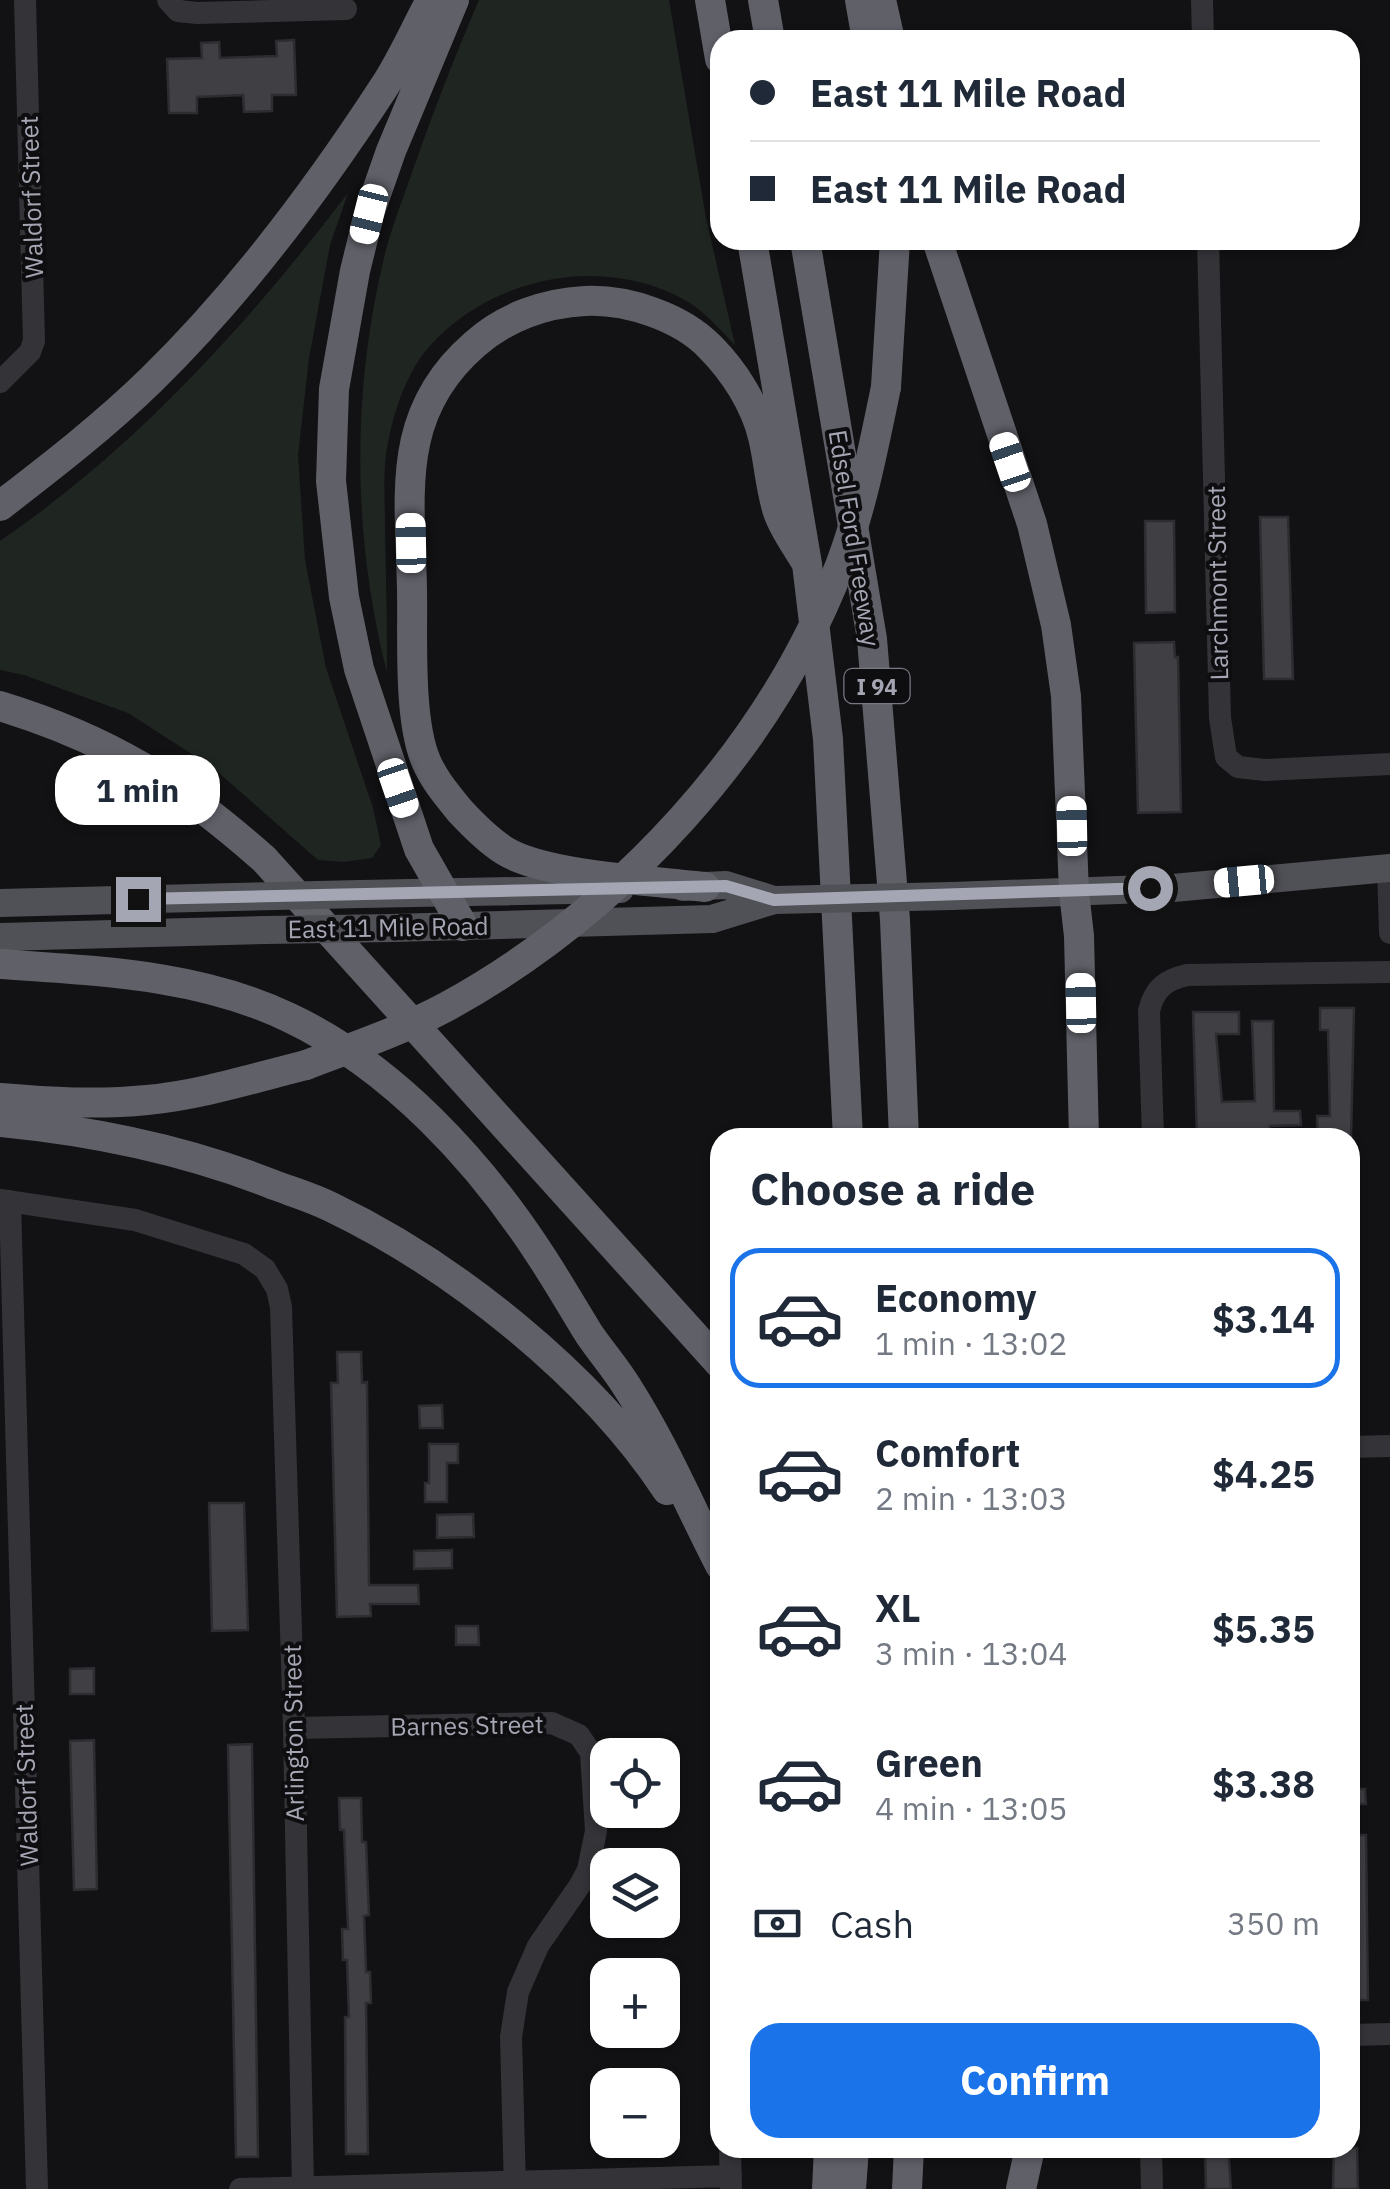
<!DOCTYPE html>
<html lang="en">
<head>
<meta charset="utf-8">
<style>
  :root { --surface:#fff; --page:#f2f2f3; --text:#1f2937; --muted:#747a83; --line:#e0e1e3; --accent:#1a73e8 }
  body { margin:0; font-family:"IBM Plex Sans",sans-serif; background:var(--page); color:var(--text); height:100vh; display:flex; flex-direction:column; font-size:38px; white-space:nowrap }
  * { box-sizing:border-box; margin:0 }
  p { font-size:32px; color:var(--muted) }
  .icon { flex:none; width:55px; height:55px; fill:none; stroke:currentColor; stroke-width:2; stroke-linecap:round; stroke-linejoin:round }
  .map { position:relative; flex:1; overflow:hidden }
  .drawer { position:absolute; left:710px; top:1128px; width:650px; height:1030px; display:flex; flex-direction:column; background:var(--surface); border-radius:30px; box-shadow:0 2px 8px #0004 }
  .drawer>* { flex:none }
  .hud { position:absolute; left:710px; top:30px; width:650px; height:220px; border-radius:30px; box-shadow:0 2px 8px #0004; display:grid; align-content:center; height:220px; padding:0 40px; background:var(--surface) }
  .controls { position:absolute; left:590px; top:1738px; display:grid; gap:20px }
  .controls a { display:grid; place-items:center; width:90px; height:90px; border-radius:20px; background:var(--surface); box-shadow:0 2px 8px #0004; font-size:50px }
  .end { position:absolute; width:45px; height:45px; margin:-22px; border:12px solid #a5a6b3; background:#111; box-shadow:0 0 0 5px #111 }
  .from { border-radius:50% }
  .bubble { position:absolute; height:70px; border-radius:30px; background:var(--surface); box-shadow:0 2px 8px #0004; font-size:32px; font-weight:800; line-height:70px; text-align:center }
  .car { position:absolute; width:30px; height:60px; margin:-30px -15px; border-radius:12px; box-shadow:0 0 8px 2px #0007; background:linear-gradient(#fff 24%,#345 0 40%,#fff 0 76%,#345 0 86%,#fff 0) }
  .hud b { display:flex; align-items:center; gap:35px; height:95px; font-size:38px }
  .hud b+b { border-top:2px solid var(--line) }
  .hud i { width:25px; height:25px; background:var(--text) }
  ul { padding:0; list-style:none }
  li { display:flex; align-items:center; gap:30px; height:140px; margin:0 20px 15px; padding:0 20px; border:5px solid transparent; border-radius:30px }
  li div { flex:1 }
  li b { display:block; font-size:38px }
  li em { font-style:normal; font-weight:800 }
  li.selected { border-color:var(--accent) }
  li>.icon { width:90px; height:90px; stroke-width:1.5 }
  h2 { padding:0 40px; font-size:45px; line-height:120px }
  .pay { display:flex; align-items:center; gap:25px; height:110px; padding:0 40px; font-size:38px }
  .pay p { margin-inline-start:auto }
  .cta { display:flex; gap:20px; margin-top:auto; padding:20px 40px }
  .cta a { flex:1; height:115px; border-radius:30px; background:var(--accent); color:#fff; font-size:40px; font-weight:800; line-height:115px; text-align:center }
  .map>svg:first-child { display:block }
  .green { fill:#1f2621 }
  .building { fill:#3f3f44; stroke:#2d2c30; stroke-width:2.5 }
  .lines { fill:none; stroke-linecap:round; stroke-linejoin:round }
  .minor { stroke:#343338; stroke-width:22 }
  .major { stroke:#505057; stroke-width:28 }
  .highway { stroke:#606069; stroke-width:30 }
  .major-bridge { stroke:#505057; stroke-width:28 }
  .highway-bridge { stroke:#606069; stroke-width:30 }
  .route { stroke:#a5a6b3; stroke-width:12 }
  .labels { text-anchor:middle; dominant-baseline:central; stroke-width:8; stroke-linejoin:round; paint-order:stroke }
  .shield { fill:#0e0d0f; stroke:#787882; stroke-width:2.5 }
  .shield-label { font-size:22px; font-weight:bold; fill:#a5a6b3 }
  .street-label { font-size:25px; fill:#a5a6b3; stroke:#0e0d0f }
</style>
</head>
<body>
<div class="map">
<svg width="1390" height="2189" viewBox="0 0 1390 2189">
  <rect width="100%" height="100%" fill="#121214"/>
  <path class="green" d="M479,0H669L706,218L735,345C721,331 707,314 690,303C608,253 491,275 428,348C408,371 395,408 389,438C382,466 385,499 385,528C386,577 387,625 387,673C352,534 351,389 386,250C392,226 402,202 410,178C431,118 454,58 479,0Z
    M348,193L330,245L309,358L298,455L305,560L326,668L373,808L381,845L372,858L344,862L318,860L212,767L128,713L24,675L0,670V541C137,447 248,324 348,193Z"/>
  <path class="building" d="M294,40L296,95H272V111L244,112L243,95L197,97V113H169L167,59L202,58L201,43L219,42L220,58L277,56L276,41Z
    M1260,517H1288L1293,679H1264Z
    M1145,521H1174L1175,612L1146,613Z
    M1174,642L1175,657H1178L1181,812L1138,813L1134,643Z
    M1320,1008H1354L1351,1138H1318L1317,1116H1330L1328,1030H1320Z
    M1193,1012H1239V1034H1216L1222,1102L1255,1101L1252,1021H1273L1274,1111H1300L1301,1125L1270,1126V1138H1197Z
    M337,1352H361L362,1383L367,1382L369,1585H418L419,1604H370L371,1616L337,1617L331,1383H338Z
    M442,1405L443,1428H420L419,1406Z
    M429,1444H458V1463H447V1502H425V1483H429Z
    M209,1503H244L248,1630L212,1631Z
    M473,1514L474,1537L437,1538V1515Z
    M452,1550V1568L414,1569V1551Z
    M456,1626H478L479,1645H456Z
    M94,1668V1694H70V1669Z
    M94,1740L97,1889L74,1890L70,1741Z
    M252,1744L258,2157H236L228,1745Z
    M1350,1789H1365L1366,1804H1350Z
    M339,1798H361L362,1842H366L369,1915L364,1916L366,1972H370L371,2003H366L368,2154H346L345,2017H349L347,1960H343L342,1929H348L344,1830H340Z
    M1350,1835H1366L1368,2000H1350Z
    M1205,2148H1228L1231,2189H1206Z
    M1334,2148H1357L1358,2189H1333Z"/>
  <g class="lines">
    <path class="minor" d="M168,0L178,11L197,13L346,9
      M1202,0L1203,40
      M1208,240L1220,718L1226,757L1238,767L1265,770L1390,764
      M0,382L30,352L34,341L25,0
      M1388,868L1390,933
      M1153,1138L1149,1011C1154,989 1165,980 1187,975L1390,972
      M0,1200L135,1220L244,1254L265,1269L277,1289L281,1307L294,1728L303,2189
      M10,1201L37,2189
      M1350,1447L1390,1446
      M294,1728L552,1723L579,1735L591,1753L596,1831L588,1870L580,1885L538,1946L518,1992L511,2037L515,2189
      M1350,2035L1390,2034
      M730,2148L731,2189
      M1151,2148L1152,2189
      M240,2189L731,2176"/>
    <path class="major" d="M683,887L726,885L774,900
      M361,894L620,889
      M952,896L1173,888L1390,868
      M0,903L234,897
      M392,928L712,919L774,900
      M0,937L265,930"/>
    <path class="highway" d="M454,0L391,151L369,214L355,271L334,389L331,481L344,597L359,669L419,849L463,926
      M710,0L720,59
      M763,0L770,40
      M860,0L867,40
      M881,0L890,40
      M752,240L807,564L828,739L848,1138
      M805,240L872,639L895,920L904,1138
      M937,240L1032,524L1056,625L1066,696L1074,892L1079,936L1084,1138
      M886,387L895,240
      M0,506C52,466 105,425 152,379C240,293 317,190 384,87C402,60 415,29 431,0
      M0,706C111,740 178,783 264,859L720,1364
      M705,887C655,881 546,876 505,851C489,841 473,825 460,811C447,795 434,780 426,761C408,719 413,636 412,589C410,493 395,413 475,344C505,317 545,303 585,301C627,299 681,317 710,347C734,371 755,404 763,437C769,461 770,488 778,512C784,530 798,548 807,564
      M0,964C98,971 199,974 290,1018C393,1067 480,1162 541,1256C558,1282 573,1308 589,1334C602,1353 617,1370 629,1390C664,1445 690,1507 720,1565
      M0,1098C48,1102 98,1105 147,1100C201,1095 254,1078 306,1065
      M0,1122C94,1131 186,1150 274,1185C293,1192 313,1198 331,1207C454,1266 591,1375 667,1490
      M827,2189L829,2148
      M851,2189L854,2148
      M907,2189L909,2148
      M1021,2189L1030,2148"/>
    <path class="major-bridge" d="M234,897L361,894
      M774,900L952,896
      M265,930L392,928"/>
    <path class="highway-bridge" d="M306,1065C353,1047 401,1031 446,1007C619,912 771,748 841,563C862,507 874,445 886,387"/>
  </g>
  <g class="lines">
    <path class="route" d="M138,899L726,886L774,900L1150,888"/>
  </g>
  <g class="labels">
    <rect class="shield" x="844.5" y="669" width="65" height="34" rx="8"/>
    <g class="shield-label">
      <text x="877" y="686">I 94</text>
    </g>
    <g class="street-label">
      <text transform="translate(31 197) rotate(-92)">Waldorf Street</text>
      <text transform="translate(855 538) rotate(81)">Edsel Ford Freeway</text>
      <text transform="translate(1217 583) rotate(-91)">Larchmont Street</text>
      <text transform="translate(388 927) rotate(-1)">East 11 Mile Road</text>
      <text transform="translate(467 1725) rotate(-1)">Barnes Street</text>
      <text transform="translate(293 1733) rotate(-91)">Arlington Street</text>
      <text transform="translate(26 1785) rotate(-92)">Waldorf Street</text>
    </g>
  </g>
</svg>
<div class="controls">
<a><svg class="icon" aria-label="locate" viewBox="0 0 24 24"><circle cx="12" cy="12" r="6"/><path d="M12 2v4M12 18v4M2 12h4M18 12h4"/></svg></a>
<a><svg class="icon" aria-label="layers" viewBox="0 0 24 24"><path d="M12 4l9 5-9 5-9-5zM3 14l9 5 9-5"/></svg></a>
<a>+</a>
<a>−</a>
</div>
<i class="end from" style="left:1150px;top:888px"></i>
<i class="end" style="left:138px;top:899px"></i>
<div class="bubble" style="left:55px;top:755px;width:165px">1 min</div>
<i class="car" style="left:369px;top:214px;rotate:194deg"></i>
<i class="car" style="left:1010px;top:462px;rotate:341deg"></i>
<i class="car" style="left:411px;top:543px;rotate:359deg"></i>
<i class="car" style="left:398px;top:788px;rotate:161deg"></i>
<i class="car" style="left:1072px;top:826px;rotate:359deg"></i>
<i class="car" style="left:1244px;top:881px;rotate:265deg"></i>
<i class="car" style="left:1081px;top:1003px;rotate:359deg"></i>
<div class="hud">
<b><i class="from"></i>East 11 Mile Road</b>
<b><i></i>East 11 Mile Road</b>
</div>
<section class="drawer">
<h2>Choose a ride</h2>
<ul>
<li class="selected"><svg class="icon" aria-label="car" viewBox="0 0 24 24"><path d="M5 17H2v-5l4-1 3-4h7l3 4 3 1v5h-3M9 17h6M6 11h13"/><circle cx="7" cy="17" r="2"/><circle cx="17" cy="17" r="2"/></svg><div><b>Economy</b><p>1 min · 13:02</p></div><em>$3.14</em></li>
<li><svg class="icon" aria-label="car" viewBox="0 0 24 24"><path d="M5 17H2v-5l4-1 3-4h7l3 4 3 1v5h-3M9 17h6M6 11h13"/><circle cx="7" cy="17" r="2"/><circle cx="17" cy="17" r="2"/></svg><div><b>Comfort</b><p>2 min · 13:03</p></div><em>$4.25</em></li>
<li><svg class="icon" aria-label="car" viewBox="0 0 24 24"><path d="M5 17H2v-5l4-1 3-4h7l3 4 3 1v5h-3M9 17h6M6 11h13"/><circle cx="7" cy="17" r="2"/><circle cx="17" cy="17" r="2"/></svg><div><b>XL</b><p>3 min · 13:04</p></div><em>$5.35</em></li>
<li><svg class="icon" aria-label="car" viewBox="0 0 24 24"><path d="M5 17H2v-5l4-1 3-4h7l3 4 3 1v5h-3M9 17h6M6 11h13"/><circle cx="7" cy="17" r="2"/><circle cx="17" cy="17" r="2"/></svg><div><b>Green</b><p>4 min · 13:05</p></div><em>$3.38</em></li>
</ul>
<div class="pay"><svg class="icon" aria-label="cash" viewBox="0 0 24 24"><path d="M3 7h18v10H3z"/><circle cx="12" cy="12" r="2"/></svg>Cash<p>350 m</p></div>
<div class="cta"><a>Confirm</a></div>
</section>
</div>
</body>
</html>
